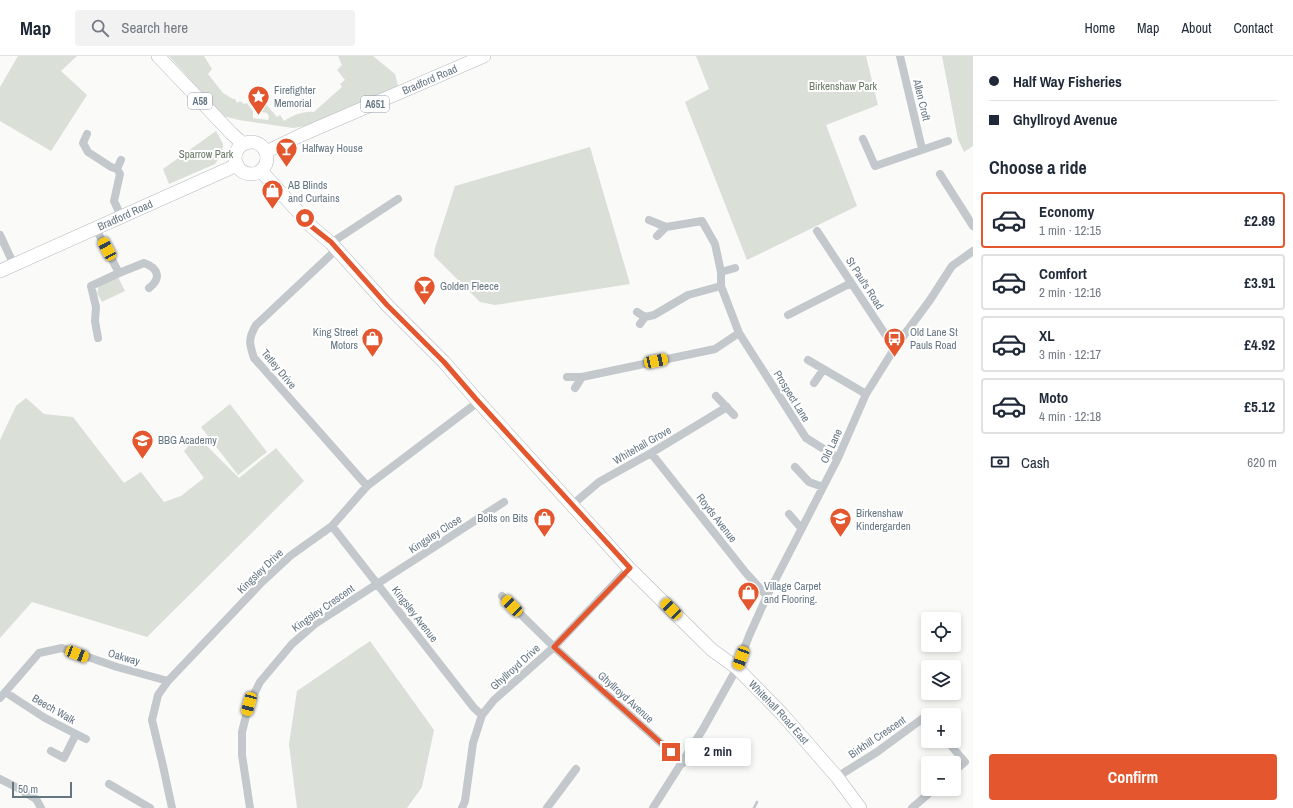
<!DOCTYPE html>
<html lang="en">
<head>
<meta charset="utf-8">
<style>
  :root { --surface:#fff; --page:#f2f2f3; --text:#1f2937; --muted:#747a83; --line:#e0e1e3; --accent:#e4572e }
  body { margin:0; font-family:"Archivo Narrow",sans-serif; background:var(--page); color:var(--text); height:100vh; display:flex; flex-direction:column; font-size:15px; white-space:nowrap }
  * { box-sizing:border-box; margin:0 }
  p { font-size:13px; color:var(--muted) }
  .icon { flex:none; width:22px; height:22px; fill:none; stroke:currentColor; stroke-width:2; stroke-linecap:round; stroke-linejoin:round }
  .map { position:relative; flex:1; overflow:hidden }
  .sheet { display:flex; flex-direction:column; background:var(--surface); width:320px }
  .sheet>* { flex:none }
  .guide { display:grid; align-content:center; height:88px; padding:0 16px; background:var(--surface) }
  .buttons { position:absolute; left:921px; top:556px; display:grid; gap:8px }
  .buttons a { display:grid; place-items:center; width:40px; height:40px; border-radius:4px; background:var(--surface); box-shadow:0 2px 6px #0003; font-size:20px }
  .scale { position:absolute; left:12px; bottom:10px; width:60px; box-sizing:border-box; padding-left:4px; border:2px solid #657683; border-top:0; font-size:11px; line-height:14px; white-space:nowrap; color:#657683; -webkit-text-stroke:3px #fff; paint-order:stroke }
  .end { position:absolute; width:18px; height:18px; margin:-9px; border:5px solid #e4572e; background:#fff; box-shadow:0 0 0 2px #fff }
  .from { border-radius:50% }
  .bubble { position:absolute; height:28px; border-radius:4px; background:var(--surface); box-shadow:0 2px 6px #0003; font-size:13px; font-weight:700; line-height:28px; text-align:center }
  .car { position:absolute; width:12px; height:24px; margin:-12px -6px; border-radius:5px; box-shadow:0 0 3px 1px #0007; background:linear-gradient(#f5c518 24%,#345 0 40%,#f5c518 0 76%,#345 0 86%,#f5c518 0) }
  .guide b { display:flex; align-items:center; gap:14px; height:38px; font-size:15px }
  .guide b+b { border-top:1px solid var(--line) }
  .guide i { width:10px; height:10px; background:var(--text) }
  ul { padding:0; list-style:none }
  li { display:flex; align-items:center; gap:12px; height:56px; margin:0 8px 6px; padding:0 8px; border:2px solid var(--line); border-radius:4px }
  li div { flex:1 }
  li b { display:block; font-size:15px }
  li em { font-style:normal; font-weight:700 }
  li.on { border-color:var(--accent) }
  li>.icon { width:36px; height:36px; stroke-width:1.5 }
  h2 { padding:0 16px; font-size:18px; line-height:48px }
  .pay { display:flex; align-items:center; gap:10px; height:44px; padding:0 16px; font-size:15px }
  .pay p { margin-inline-start:auto }
  .cta { display:flex; gap:8px; margin-top:auto; padding:8px 16px }
  .cta a { flex:1; height:46px; border-radius:4px; background:var(--accent); color:#fff; font-size:16px; font-weight:700; line-height:46px; text-align:center }
  header { display:flex; align-items:center; gap:24px; box-sizing:border-box; height:56px; padding:0 20px; background:var(--surface); border-bottom:1px solid var(--line) }
  header strong { font-size:19px }
  nav { display:flex; gap:22px; margin-inline-start:auto; font-size:14px }
  .search { width:280px; height:36px; background:var(--page); display:flex; align-items:center; gap:10px; box-sizing:border-box; padding:0 14px; border-radius:4px; color:var(--muted); font-size:15px }
  main { display:flex; flex:1; min-height:0 }
  .map>svg:first-child { display:block }
  .green { fill:#dadfd7 }
  .lines { fill:none; stroke-linecap:round; stroke-linejoin:round }
  .stream { stroke:#bbc7cb; stroke-width:2.5 }
  .primary-casing { stroke:#b5babe; stroke-width:14 }
  .street { stroke:#c3c8cc; stroke-width:8 }
  .primary { stroke:#fff; stroke-width:13 }
  .route { stroke:#e4572e; stroke-width:5 }
  .labels { text-anchor:middle; dominant-baseline:central; stroke-width:4; stroke-linejoin:round; paint-order:stroke }
  .shield { fill:#fff; stroke:#939fa8; stroke-width:1 }
  .shield-label { font-size:10px; font-weight:bold; fill:#657683 }
  .street-label { font-size:11px; fill:#657683; stroke:#fff }
  .park-label { font-size:11px; fill:#687a64; stroke:#fff }
  .poi-label { font-size:11px; fill:#657683; stroke:#fff; text-anchor:start }
</style>
</head>
<body>
<header>
<strong>Map</strong>
<div class="search"><svg class="icon" aria-label="search" viewBox="0 0 24 24"><circle cx="10" cy="10" r="6"/><path d="M15 15l6 6"/></svg>Search here</div>
<nav><a>Home</a><a>Map</a><a>About</a><a>Contact</a></nav>
</header>
<main>
<div class="map">
<svg width="973" height="752" viewBox="0 0 973 752">
  <rect width="100%" height="100%" fill="#fafaf8"/>
  <path class="green" d="M18,0H77L61,15L87,39L51,95L0,65V31Z
    M169,0H204L212,13L208,18L223,37L233,43H235L237,47L240,45L244,48L247,47L253,55V62L268,64L269,60L267,57L257,55L255,52L265,44L267,46L265,47L277,61L280,59L284,65C293,59 304,55 314,56L316,54L342,31L340,28L345,24L337,14L342,9L338,0H373L395,18L398,30L305,70L293,72L239,64L223,60Z
    M696,0H866L878,49L826,69L857,150L747,204L685,46L709,33Z
    M942,0H973V90L964,96L958,83Z
    M216,75L223,88L222,98L215,108L169,128L163,113Z
    M590,91L630,228L495,249L480,246L434,200L435,192L455,130Z
    M118,221L125,235L102,246L97,237L99,230Z
    M26,342L44,358L73,361L124,427L141,416L164,446L181,440L204,422L184,395L197,380L239,422L276,392L304,425L147,581L32,546L0,582V384L16,350Z
    M230,348L267,396L238,419L201,371Z
    M370,585L434,674L422,731L407,752H297L289,688L297,635Z"/>
  <g class="lines">
    <path class="stream" d="M754,752L757,746"/>
    <defs>
      <g id="primary">
        <path d="M158,0L231,77L243,88"/>
        <circle cx="251" cy="102" r="16"/>
        <path id="s1" d="M266,96L299,80L484,0"/>
        <path id="s2" d="M261,115L312,171L331,187L387,249L444,306L476,343L629,512L712,594L737,612L783,659L837,721L860,752"/>
        <path id="s3" d="M0,215L237,109"/>
      </g>
    </defs>
    <use href="#primary" class="primary-casing"/>
    <path class="street" d="M900,0L922,93
      M87,78L83,87L88,96L111,111L117,113L120,118L114,145L121,160
      M863,83L875,110L948,85
      M117,113L121,104
      M940,118L973,170
      M649,164L666,171L702,165L715,188L721,216V230L739,277L806,382L838,402
      M96,173L119,217L144,207C158,212 162,222 149,232
      M817,175L885,278L896,290
      M0,179L14,209
      M657,180L666,171
      M331,187L398,143
      M337,193L256,269C248,283 249,287 254,302L367,430
      M721,216L735,212
      M637,256L645,261
      M788,259L851,227
      M640,268L645,261L654,259L688,239L721,230
      M98,282L95,265L96,251L91,230L119,217
      M808,304L866,338
      M567,321H582L715,293L739,277
      M814,327L823,314
      M575,332L582,321
      M716,340L734,359
      M651,397L746,517L767,540
      M795,411L809,426L823,431
      M572,449L599,426L651,397L727,351
      M789,458L801,472
      M332,470L474,652L482,659
      M502,540L554,591L683,707
      M5,636L45,662L76,678L64,702L51,695
      M0,642L39,597L62,592L117,611L168,625
      M76,678L86,683
      M947,685L965,706L954,715
      M837,721L877,696L926,660L928,662
      M0,723L16,731L36,743L41,752
      M109,728L150,752
      M172,752L163,710L152,664L158,639L168,625L262,526L290,500L332,470L367,430L478,346
      M250,752L242,699V676L249,648L260,626L292,588L315,568L504,446
      M462,752L465,745L473,687L482,659L494,644L554,591L629,512
      M547,752L576,713
      M653,752L703,673L737,612L749,580L767,540L838,402L866,338L896,290L930,244L952,210L973,195
      M912,752L934,733"/>
    <use href="#primary" class="primary"/>
  </g>
  <g class="lines">
    <path class="route" d="M305,162L312,171L331,186L387,249L444,306L476,343L630,512L554,591L671,696"/>
  </g>
  <defs>
    <symbol id="sight-pin" viewBox="-11 -11 22 30"><path d="M0 17L-7.5 6A9.5 9.5 0 1 1 7.5 6Z" fill="#e4572e" stroke="#fff"/><path d="M0-6L1.8-2.2L6-1.7L2.9 1.2L3.7 5.4L0 3.3L-3.7 5.4L-2.9 1.2L-6-1.7L-1.8-2.2Z" fill="#fff"/></symbol>
    <symbol id="bar-pin" viewBox="-11 -11 22 30"><path d="M0 17L-7.5 6A9.5 9.5 0 1 1 7.5 6Z" fill="#e4572e" stroke="#fff"/><path d="M-6-5H6L.8 .8V4.5H3.5V6h-7V4.5H-.8V.8Z" fill="#fff"/></symbol>
    <symbol id="shop-pin" viewBox="-11 -11 22 30"><path d="M0 17L-7.5 6A9.5 9.5 0 1 1 7.5 6Z" fill="#e4572e" stroke="#fff"/><path d="M-5-2.5h2.3a2.7 3.5 0 0 1 5.4 0H5L5.5 6h-11ZM-1.5-2.5h3a1.5 2.3 0 0 0-3 0Z" fill="#fff"/></symbol>
    <symbol id="bus-pin" viewBox="-11 -11 22 30"><path d="M0 17L-7.5 6A9.5 9.5 0 1 1 7.5 6Z" fill="#e4572e" stroke="#fff"/><path d="M-5-6H5V4H4V6H2V4H-2V6H-4V4H-5ZM-3.5-4V0h7V-4ZM-3.5 1.2v1.5H-2V1.2ZM2 1.2v1.5H3.5V1.2Z" fill="#fff"/></symbol>
    <symbol id="school-pin" viewBox="-11 -11 22 30"><path d="M0 17L-7.5 6A9.5 9.5 0 1 1 7.5 6Z" fill="#e4572e" stroke="#fff"/><path d="M0-5L7-2L0 1L-7-2ZM-4 1L0 2.5L4 1V4Q0 6-4 4Z" fill="#fff"/></symbol>
  </defs>
  <g fill-rule="evenodd">
    <use href="#sight-pin" x="246" y="28" width="25" height="34"/>
    <use href="#bar-pin" x="274" y="80" width="25" height="34"/>
    <use href="#shop-pin" x="260" y="122" width="25" height="34"/>
    <use href="#bar-pin" x="412" y="218" width="25" height="34"/>
    <use href="#shop-pin" x="360" y="270" width="25" height="34"/>
    <use href="#bus-pin" x="882" y="270" width="25" height="34"/>
    <use href="#school-pin" x="130" y="372" width="25" height="34"/>
    <use href="#shop-pin" x="532" y="450" width="25" height="34"/>
    <use href="#school-pin" x="828" y="450" width="25" height="34"/>
    <use href="#shop-pin" x="736" y="524" width="25" height="34"/>
  </g>
  <g class="labels">
    <g class="shield">
      <rect x="188" y="37" width="24" height="16" rx="3"/>
      <rect x="361" y="40" width="28" height="16" rx="3"/>
    </g>
    <g class="shield-label">
      <text x="200" y="45">A58</text>
      <text x="375" y="48">A651</text>
    </g>
    <g class="street-label">
      <text stroke="none"><textPath href="#s1" startOffset="179">Bradford Road</textPath></text>
      <text transform="translate(922 44) rotate(76)">Allen Croft</text>
      <text stroke="none"><textPath href="#s3" startOffset="137">Bradford Road</textPath></text>
      <text transform="translate(865 227) rotate(57)">St Paul's Road</text>
      <text transform="translate(279 313) rotate(50)">Tetley Drive</text>
      <text transform="translate(792 340) rotate(58)">Prospect Lane</text>
      <text transform="translate(642 389) rotate(-30)">Whitehall Grove</text>
      <text transform="translate(831 390) rotate(-65)">Old Lane</text>
      <text transform="translate(717 462) rotate(52)">Royds Avenue</text>
      <text transform="translate(435 478) rotate(-33)">Kingsley Close</text>
      <text transform="translate(260 515) rotate(-44)">Kingsley Drive</text>
      <text transform="translate(323 552) rotate(-35)">Kingsley Crescent</text>
      <text transform="translate(415 558) rotate(52)">Kingsley Avenue</text>
      <text transform="translate(124 601) rotate(16)">Oakway</text>
      <text transform="translate(515 611) rotate(-42)">Ghyllroyd Drive</text>
      <text transform="translate(626 641) rotate(42)">Ghyllroyd Avenue</text>
      <text transform="translate(54 653) rotate(30)">Beech Walk</text>
      <text stroke="none"><textPath href="#s2" startOffset="750">Whitehall Road East</textPath></text>
      <text transform="translate(877 681) rotate(-34)">Birkhill Crescent</text>
    </g>
    <g class="park-label">
      <text x="843" y="30">Birkenshaw Park</text>
      <text x="206" y="98">Sparrow Park</text>
    </g>
    <g class="poi-label">
      <text x="274" y="34">Firefighter<tspan x="274" dy="13">Memorial</tspan></text>
      <text x="302" y="92">Halfway House</text>
      <text x="288" y="129">AB Blinds<tspan x="288" dy="13">and Curtains</tspan></text>
      <text x="440" y="230">Golden Fleece</text>
      <text x="358" y="276" text-anchor="end">King Street<tspan x="358" dy="13">Motors</tspan></text>
      <text x="910" y="276">Old Lane St<tspan x="910" dy="13">Pauls Road</tspan></text>
      <text x="158" y="384">BBG Academy</text>
      <text x="856" y="457">Birkenshaw<tspan x="856" dy="13">Kindergarden</tspan></text>
      <text x="528" y="462" text-anchor="end">Bolts on Bits</text>
      <text x="764" y="530">Village Carpet<tspan x="764" dy="13">and Flooring.</tspan></text>
    </g>
  </g>
</svg>
<div class="buttons">
<a><svg class="icon" aria-label="locate" viewBox="0 0 24 24"><circle cx="12" cy="12" r="6"/><path d="M12 2v4M12 18v4M2 12h4M18 12h4"/></svg></a>
<a><svg class="icon" aria-label="layers" viewBox="0 0 24 24"><path d="M12 4l9 5-9 5-9-5zM3 14l9 5 9-5"/></svg></a>
<a>+</a>
<a>−</a>
</div>
<div class="scale">50 m</div>
<i class="end from" style="left:305px;top:162px"></i>
<i class="end" style="left:671px;top:696px"></i>
<div class="bubble" style="left:685px;top:682px;width:66px">2 min</div>
<i class="car" style="left:107px;top:193px;rotate:332deg"></i>
<i class="car" style="left:656px;top:305px;rotate:78deg"></i>
<i class="car" style="left:512px;top:550px;rotate:315deg"></i>
<i class="car" style="left:671px;top:553px;rotate:315deg"></i>
<i class="car" style="left:77px;top:598px;rotate:111deg"></i>
<i class="car" style="left:741px;top:602px;rotate:200deg"></i>
<i class="car" style="left:249px;top:648px;rotate:195deg"></i>
</div>
<section class="sheet">
<div class="guide">
<b><i class="from"></i>Half Way Fisheries</b>
<b><i></i>Ghyllroyd Avenue</b>
</div>
<h2>Choose a ride</h2>
<ul>
<li class="on"><svg class="icon" aria-label="car" viewBox="0 0 24 24"><path d="M5 17H2v-5l4-1 3-4h7l3 4 3 1v5h-3M9 17h6M6 11h13"/><circle cx="7" cy="17" r="2"/><circle cx="17" cy="17" r="2"/></svg><div><b>Economy</b><p>1 min · 12:15</p></div><em>£2.89</em></li>
<li><svg class="icon" aria-label="car" viewBox="0 0 24 24"><path d="M5 17H2v-5l4-1 3-4h7l3 4 3 1v5h-3M9 17h6M6 11h13"/><circle cx="7" cy="17" r="2"/><circle cx="17" cy="17" r="2"/></svg><div><b>Comfort</b><p>2 min · 12:16</p></div><em>£3.91</em></li>
<li><svg class="icon" aria-label="car" viewBox="0 0 24 24"><path d="M5 17H2v-5l4-1 3-4h7l3 4 3 1v5h-3M9 17h6M6 11h13"/><circle cx="7" cy="17" r="2"/><circle cx="17" cy="17" r="2"/></svg><div><b>XL</b><p>3 min · 12:17</p></div><em>£4.92</em></li>
<li><svg class="icon" aria-label="car" viewBox="0 0 24 24"><path d="M5 17H2v-5l4-1 3-4h7l3 4 3 1v5h-3M9 17h6M6 11h13"/><circle cx="7" cy="17" r="2"/><circle cx="17" cy="17" r="2"/></svg><div><b>Moto</b><p>4 min · 12:18</p></div><em>£5.12</em></li>
</ul>
<div class="pay"><svg class="icon" aria-label="cash" viewBox="0 0 24 24"><path d="M3 7h18v10H3z"/><circle cx="12" cy="12" r="2"/></svg>Cash<p>620 m</p></div>
<div class="cta"><a>Confirm</a></div>
</section>
</main>
</body>
</html>
